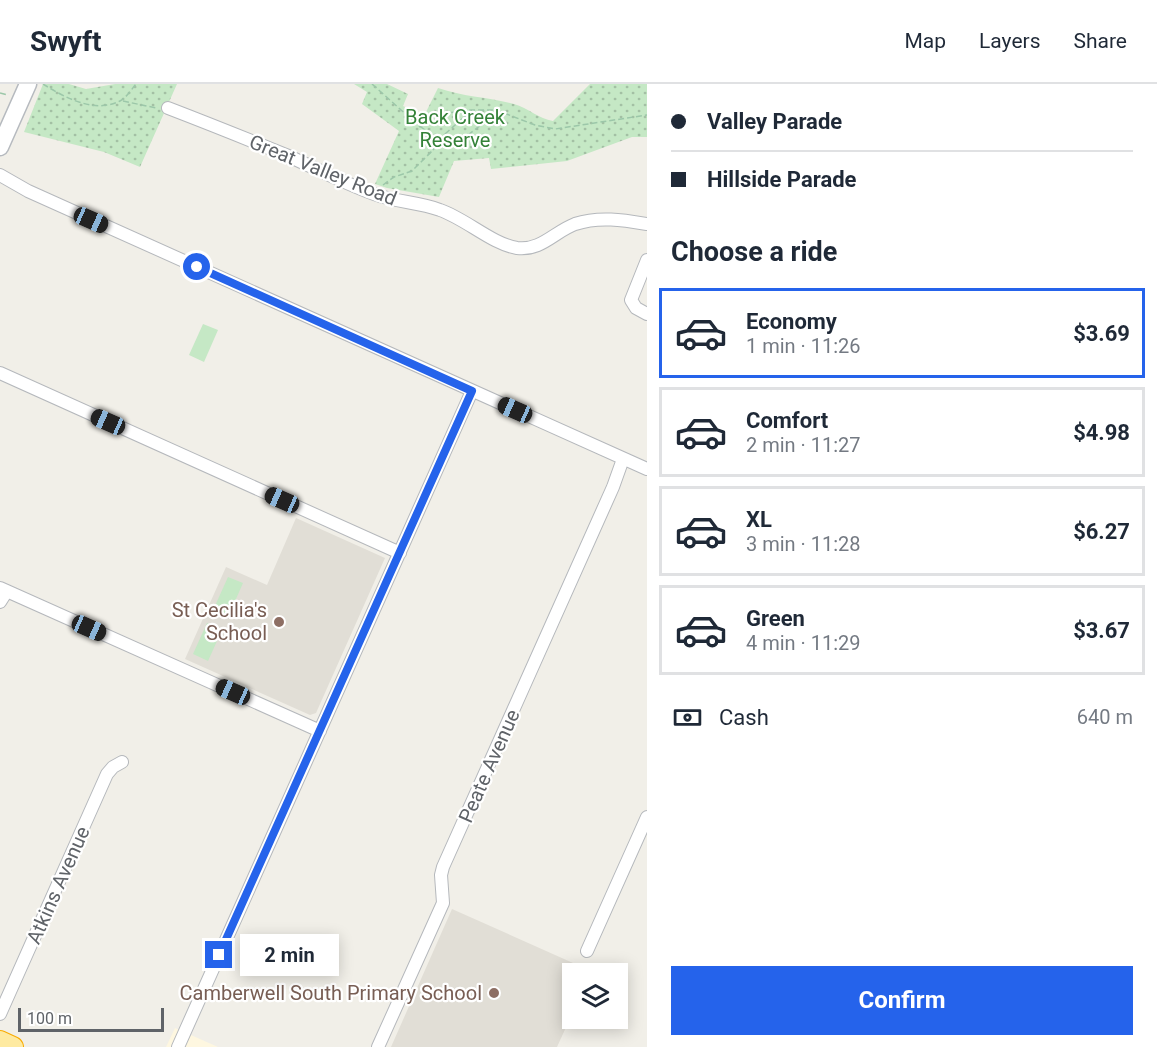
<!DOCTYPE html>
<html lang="en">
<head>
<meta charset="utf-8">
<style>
  :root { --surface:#fff; --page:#f2f2f3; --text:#1f2937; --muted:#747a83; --line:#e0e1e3; --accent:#2563eb }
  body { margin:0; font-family:Roboto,sans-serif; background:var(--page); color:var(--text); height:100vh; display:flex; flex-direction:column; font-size:22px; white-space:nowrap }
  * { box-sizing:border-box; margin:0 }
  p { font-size:20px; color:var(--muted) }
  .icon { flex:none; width:33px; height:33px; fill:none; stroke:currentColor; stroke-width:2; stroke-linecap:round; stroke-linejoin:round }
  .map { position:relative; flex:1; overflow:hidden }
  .details { display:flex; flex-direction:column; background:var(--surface); width:510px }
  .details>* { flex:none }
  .top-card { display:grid; align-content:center; height:132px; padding:0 24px; background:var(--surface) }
  .controls { position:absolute; left:562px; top:879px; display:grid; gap:12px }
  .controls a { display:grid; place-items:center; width:66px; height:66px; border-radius:0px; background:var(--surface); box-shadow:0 3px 15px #0003; font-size:30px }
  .scale { position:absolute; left:18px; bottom:15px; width:146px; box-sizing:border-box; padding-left:6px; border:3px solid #5f6368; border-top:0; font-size:16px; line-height:21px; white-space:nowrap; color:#5f6368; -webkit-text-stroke:4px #fff; paint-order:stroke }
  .end { position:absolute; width:27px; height:27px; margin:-14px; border:8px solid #2563eb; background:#fff; box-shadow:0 0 0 3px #fff }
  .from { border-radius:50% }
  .bubble { position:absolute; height:42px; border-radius:0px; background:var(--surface); box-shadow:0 3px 15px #0003; font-size:20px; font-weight:700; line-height:42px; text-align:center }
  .car { position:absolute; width:18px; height:36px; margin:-18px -9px; border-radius:8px; box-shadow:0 0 4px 2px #0007; background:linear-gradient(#222 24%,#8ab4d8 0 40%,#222 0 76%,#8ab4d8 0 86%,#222 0) }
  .top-card b { display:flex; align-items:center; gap:21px; height:57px; font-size:22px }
  .top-card b+b { border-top:2px solid var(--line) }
  .top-card i { width:15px; height:15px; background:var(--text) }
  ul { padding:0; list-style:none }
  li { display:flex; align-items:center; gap:18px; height:90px; margin:0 12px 9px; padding:0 12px; border:3px solid var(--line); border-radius:0px }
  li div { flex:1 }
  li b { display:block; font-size:22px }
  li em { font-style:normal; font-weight:700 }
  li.current { border-color:var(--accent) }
  li>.icon { width:54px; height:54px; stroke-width:1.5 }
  h2 { padding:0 24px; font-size:27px; line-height:72px }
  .pay { display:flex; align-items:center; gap:15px; height:66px; padding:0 24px; font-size:22px }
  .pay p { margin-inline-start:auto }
  .cta { display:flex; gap:12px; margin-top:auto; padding:12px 24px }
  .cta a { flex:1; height:69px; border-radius:0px; background:var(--accent); color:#fff; font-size:24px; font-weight:700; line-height:69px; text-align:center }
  header { display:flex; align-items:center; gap:36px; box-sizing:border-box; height:84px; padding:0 30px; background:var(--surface); border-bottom:2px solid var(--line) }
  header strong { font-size:28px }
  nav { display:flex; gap:33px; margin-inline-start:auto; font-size:21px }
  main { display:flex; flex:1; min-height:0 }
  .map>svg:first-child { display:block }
  .commercial { fill:#fef7e0 }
  .education { fill:#e1ded6 }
  .grass { fill:#c5e8c5 }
  .park { fill:url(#park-dots) }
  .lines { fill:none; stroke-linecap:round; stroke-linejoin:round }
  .minor-casing { stroke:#b5b8bc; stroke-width:14 }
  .secondary-casing { stroke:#b6babf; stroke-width:19 }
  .trunk-casing { stroke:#f9ab00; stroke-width:22 }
  .path { stroke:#9cc7a9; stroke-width:1.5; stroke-dasharray:6 3; stroke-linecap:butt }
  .minor { stroke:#fff; stroke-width:12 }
  .secondary { stroke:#fff; stroke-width:16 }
  .trunk { stroke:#feeaa1; stroke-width:20 }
  .path-bridge { stroke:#9cc7a9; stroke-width:1.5; stroke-dasharray:6 3; stroke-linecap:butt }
  .route { stroke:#2563eb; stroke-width:8 }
  .education-dot { fill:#8d6e63; stroke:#fff; stroke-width:2 }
  .labels { text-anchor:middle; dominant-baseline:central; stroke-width:4.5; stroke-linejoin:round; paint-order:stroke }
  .park-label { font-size:20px; fill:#348238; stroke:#fff }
  .street-label { font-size:20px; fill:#5f6368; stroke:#fff }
  .education-label { font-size:20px; fill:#785e54; stroke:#fff; text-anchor:end }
</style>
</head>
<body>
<header>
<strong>Swyft</strong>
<nav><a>Map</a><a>Layers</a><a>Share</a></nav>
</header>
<main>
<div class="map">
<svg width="647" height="963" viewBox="0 0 647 963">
  <defs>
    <pattern id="park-dots" width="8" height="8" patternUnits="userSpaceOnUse" patternTransform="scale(1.5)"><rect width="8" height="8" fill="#c5e8c5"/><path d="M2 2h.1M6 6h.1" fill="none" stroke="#a3c0a4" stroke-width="1.8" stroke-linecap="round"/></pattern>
  </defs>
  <rect width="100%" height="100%" fill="#f1efe8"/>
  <path class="commercial" d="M175,944L218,963H166Z"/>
  <path class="education" d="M296,434L385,474L316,629L310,631L185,575L226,483L267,501Z
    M452,825L591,887L590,889L573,890V928L557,963H391Z"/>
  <path class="grass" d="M203,240L218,246L204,278L189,271Z
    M228,493L243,499L229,531L214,524Z
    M207,539L222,546L208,577L193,570Z"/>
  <path class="park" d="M43,0H69L86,5L115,0H177L140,83L104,68L24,48Z
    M354,0H387L408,10L403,22L424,32L438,4C464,13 488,13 514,20C528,24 539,35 553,37L590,0H647V53H632L567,77L491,85L489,74L454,77L439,113L387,104L375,100L399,47L362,20L367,8Z"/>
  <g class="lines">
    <defs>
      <path id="minor" d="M168,24C207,39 247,55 286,71C315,84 344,99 374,110C395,118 419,118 440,126C466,135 492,160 517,164C541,167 554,148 575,140C599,132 623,136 647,140
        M0,91L28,107L647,385
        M647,176L631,216L636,224L647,230
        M0,289L400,469
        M0,504L320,647
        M0,518L7,507
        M587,867L647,733
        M0,930L107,690L113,683L122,678
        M178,963L472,307
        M378,963L443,819L441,791L443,783L613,403L623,375"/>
      <path id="secondary" d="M0,63L28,0"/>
      <path id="trunk" d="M0,957L13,963"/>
    </defs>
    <use href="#minor" class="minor-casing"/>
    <use href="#secondary" class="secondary-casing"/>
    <use href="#trunk" class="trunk-casing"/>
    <path class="path" d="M43,0C64,13 94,30 120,17C126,14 131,6 136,0
      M372,0L420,43L448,29L472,26H496L535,41L555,45L647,31
      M0,9L8,11
      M123,17L156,24
      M421,43L441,58L451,59L463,55L482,40L506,31
      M445,50L471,27
      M383,101L394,93L412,87L433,66"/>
    <use href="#minor" class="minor"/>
    <use href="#secondary" class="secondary"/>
    <use href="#trunk" class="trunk"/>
    <path class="path-bridge" d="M433,66L445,50"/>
  </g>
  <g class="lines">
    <path class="route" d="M197,183L472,307L219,871"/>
  </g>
  <g class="education-dot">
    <circle cx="279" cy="538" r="6"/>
    <circle cx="494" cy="909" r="6"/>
  </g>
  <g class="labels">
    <g class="park-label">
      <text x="455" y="33">Back Creek<tspan x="455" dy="23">Reserve</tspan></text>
    </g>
    <g class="street-label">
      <text transform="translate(323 86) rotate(22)">Great Valley Road</text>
      <text transform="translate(489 682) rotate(-66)">Peate Avenue</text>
      <text transform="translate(58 801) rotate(-66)">Atkins Avenue</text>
    </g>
    <g class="education-label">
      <text x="267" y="526">St Cecilia's<tspan x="267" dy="23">School</tspan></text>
      <text x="482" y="909">Camberwell South Primary School</text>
    </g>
  </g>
</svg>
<div class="controls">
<a><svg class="icon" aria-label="layers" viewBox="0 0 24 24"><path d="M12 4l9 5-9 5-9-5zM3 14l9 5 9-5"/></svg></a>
</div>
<div class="scale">100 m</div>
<i class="end from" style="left:197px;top:183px"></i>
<i class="end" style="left:219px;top:871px"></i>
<div class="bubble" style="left:240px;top:850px;width:99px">2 min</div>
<i class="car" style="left:91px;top:136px;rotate:114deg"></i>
<i class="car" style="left:515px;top:326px;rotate:294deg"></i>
<i class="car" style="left:108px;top:338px;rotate:294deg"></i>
<i class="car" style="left:282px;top:416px;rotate:294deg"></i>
<i class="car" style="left:89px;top:544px;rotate:114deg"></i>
<i class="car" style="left:233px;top:608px;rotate:294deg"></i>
</div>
<section class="details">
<div class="top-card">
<b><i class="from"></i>Valley Parade</b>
<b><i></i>Hillside Parade</b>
</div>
<h2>Choose a ride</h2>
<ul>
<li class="current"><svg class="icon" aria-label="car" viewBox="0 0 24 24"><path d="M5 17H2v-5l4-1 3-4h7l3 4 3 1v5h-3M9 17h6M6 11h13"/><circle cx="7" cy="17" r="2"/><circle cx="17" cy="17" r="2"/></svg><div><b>Economy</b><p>1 min · 11:26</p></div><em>$3.69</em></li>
<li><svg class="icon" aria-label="car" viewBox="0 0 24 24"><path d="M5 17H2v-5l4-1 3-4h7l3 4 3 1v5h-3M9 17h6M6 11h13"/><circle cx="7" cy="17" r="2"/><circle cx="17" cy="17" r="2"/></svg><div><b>Comfort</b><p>2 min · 11:27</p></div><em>$4.98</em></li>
<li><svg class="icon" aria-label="car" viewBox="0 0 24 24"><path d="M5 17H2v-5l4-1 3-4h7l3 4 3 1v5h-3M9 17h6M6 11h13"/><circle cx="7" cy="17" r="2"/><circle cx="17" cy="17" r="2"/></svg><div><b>XL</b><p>3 min · 11:28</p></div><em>$6.27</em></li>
<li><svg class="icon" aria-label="car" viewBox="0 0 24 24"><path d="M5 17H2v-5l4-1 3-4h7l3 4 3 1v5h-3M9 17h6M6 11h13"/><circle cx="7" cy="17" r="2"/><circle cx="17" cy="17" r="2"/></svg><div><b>Green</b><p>4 min · 11:29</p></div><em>$3.67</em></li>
</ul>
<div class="pay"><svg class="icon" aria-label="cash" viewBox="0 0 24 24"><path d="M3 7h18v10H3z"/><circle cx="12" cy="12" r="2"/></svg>Cash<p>640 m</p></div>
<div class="cta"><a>Confirm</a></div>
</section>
</main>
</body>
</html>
